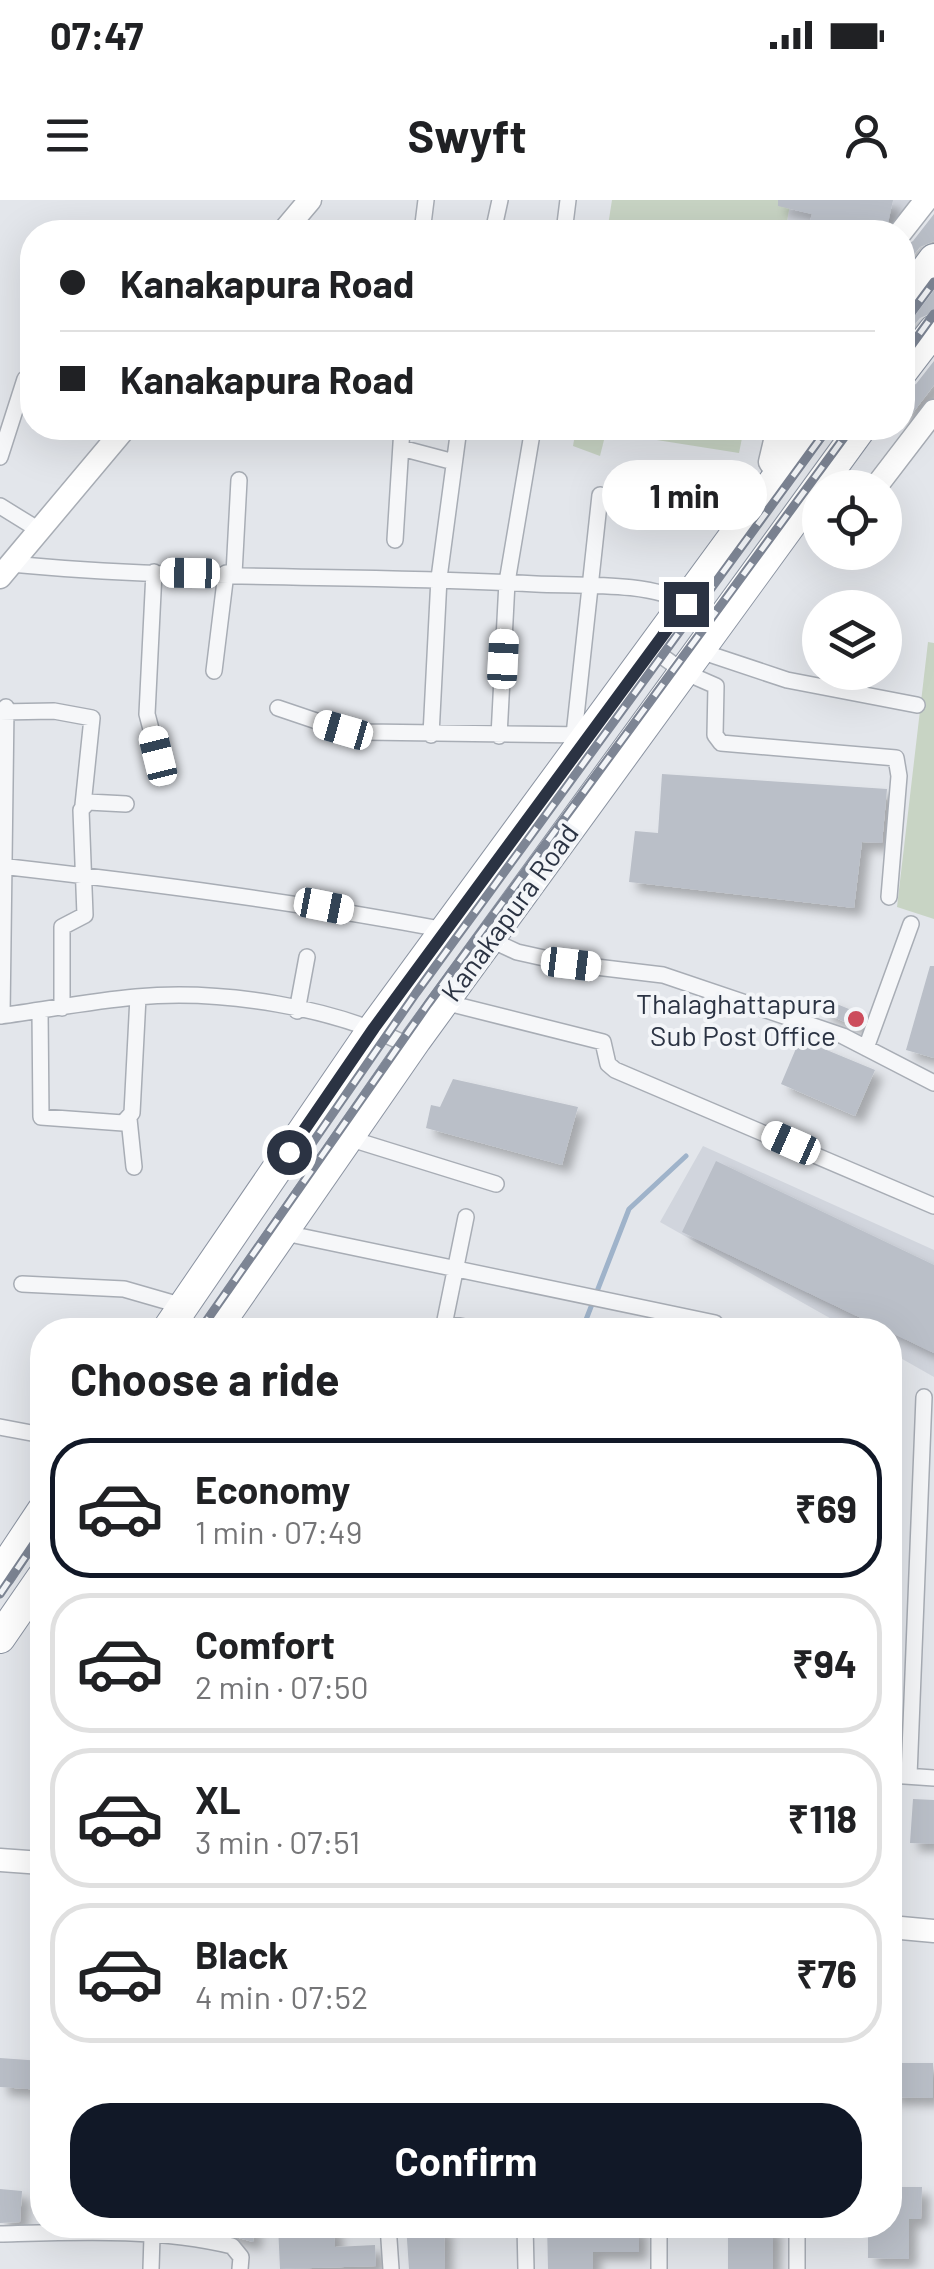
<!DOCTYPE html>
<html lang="en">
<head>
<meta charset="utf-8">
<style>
  :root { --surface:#fff; --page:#f6f6f6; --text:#202124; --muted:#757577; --line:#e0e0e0; --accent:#111827 }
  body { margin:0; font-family:Barlow,sans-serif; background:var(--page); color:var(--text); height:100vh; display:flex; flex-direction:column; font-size:38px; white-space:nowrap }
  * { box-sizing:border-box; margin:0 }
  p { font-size:32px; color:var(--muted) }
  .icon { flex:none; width:55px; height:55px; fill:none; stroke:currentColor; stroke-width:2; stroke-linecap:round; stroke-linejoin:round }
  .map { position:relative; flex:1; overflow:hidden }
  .side { position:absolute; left:30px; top:1118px; width:872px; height:920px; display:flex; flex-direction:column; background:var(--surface); border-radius:40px; box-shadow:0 10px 40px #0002 }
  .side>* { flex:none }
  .banner { position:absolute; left:20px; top:20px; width:895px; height:220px; border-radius:40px; box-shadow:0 10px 40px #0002; display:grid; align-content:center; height:220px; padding:0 40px; background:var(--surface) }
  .controls { position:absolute; left:802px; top:270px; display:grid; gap:20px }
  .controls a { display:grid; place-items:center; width:100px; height:100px; border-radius:50%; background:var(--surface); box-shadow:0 10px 40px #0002; font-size:50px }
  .end { position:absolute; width:45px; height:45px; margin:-22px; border:12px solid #2b3343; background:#fff; box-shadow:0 0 0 5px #fff }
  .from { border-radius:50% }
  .bubble { position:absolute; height:70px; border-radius:35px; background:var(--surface); box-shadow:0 10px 40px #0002; font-size:32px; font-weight:700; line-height:70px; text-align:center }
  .car { position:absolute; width:30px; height:60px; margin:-30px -15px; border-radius:12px; box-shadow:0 0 8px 2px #0007; background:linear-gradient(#fff 24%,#345 0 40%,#fff 0 76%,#345 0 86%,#fff 0) }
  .banner b { display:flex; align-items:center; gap:35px; height:95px; font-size:38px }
  .banner b+b { border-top:2px solid var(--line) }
  .banner i { width:25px; height:25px; background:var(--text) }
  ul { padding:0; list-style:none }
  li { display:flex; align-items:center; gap:30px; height:140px; margin:0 20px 15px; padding:0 20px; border:5px solid var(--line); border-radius:40px }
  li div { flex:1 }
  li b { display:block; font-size:38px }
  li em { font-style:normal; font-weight:700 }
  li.active { border-color:var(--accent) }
  li>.icon { width:90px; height:90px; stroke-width:1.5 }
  h2 { padding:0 40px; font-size:45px; line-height:120px }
  .button { display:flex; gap:20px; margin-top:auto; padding:20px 40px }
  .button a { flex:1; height:115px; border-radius:40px; background:var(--accent); color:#fff; font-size:40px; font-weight:700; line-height:115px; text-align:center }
  .status { display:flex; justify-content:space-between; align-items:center; height:70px; padding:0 50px; background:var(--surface); direction:ltr }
  .status svg { height:28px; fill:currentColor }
  header { display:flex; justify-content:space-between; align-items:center; height:130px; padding:0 40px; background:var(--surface); font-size:45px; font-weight:700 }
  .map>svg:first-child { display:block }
  .built { fill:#d1d5dd }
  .green { fill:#c8d4c4 }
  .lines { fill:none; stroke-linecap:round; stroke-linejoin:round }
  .stream { stroke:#9fb3ca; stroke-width:5 }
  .building { fill:#babfc8; filter:url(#shadow) }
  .street-casing { stroke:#a8adb5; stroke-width:18 }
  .secondary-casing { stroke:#a8adb5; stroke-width:25 }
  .highway-casing { stroke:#8b93a1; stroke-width:32 }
  .street { stroke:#f6f7f9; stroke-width:15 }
  .secondary { stroke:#fff; stroke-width:22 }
  .highway { stroke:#fff; stroke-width:30 }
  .rail-casing { stroke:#7d8594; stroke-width:9 }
  .rail { stroke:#f3f5f8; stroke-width:5; stroke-dasharray:15; stroke-linecap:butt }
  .route { stroke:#2b3343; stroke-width:12 }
  .poi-dot { fill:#cc4c5c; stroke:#f3f5f8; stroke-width:4 }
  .labels { text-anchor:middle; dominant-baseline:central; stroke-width:8; stroke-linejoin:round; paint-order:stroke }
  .street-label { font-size:28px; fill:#2b3343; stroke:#f3f5f8 }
  .poi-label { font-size:28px; fill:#2b3343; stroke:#f3f5f8; text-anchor:end }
</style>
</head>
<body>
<div class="status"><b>07:47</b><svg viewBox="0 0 49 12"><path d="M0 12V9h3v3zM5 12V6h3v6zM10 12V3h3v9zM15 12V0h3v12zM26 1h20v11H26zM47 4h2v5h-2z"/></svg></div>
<header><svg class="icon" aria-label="menu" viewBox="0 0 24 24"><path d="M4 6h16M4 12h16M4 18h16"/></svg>Swyft<svg class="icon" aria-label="person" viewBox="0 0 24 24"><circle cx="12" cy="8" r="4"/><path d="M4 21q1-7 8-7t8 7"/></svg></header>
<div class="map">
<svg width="934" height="2069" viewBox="0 0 934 2069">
  <defs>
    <filter id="shadow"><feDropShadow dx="8" dy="8" stdDeviation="5" flood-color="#0004"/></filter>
  </defs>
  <rect width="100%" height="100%" fill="#e3e6eb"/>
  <path class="built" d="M791,0H913L889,32H785Z
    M703,946L934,1050V1177L890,1152V1130H851L660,1022Z"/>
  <path class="green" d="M612,0H791L785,32H607Z
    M576,228H744L739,253L606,232L600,256L573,246Z
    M928,442L934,443V719L897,707Z"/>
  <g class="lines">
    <path class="stream" d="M582,1130L629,1009L686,956"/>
  </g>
  <path class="building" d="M778,0H893L886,32H807L812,14L778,6Z
    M934,14V41L920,47L902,70V47L913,41Z
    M934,90V112L920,118L902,140V120L916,114Z
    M934,161V185L902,227V190L916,184Z
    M662,574L887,589L882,643L862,642L854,708L629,682L635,631L658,633Z
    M930,766H934V858L906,850Z
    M827,800L866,816L861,829L822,812Z
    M800,839L875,870L855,916L781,884Z
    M453,879L578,907L562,965L426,928L431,905L440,907Z
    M716,961L934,1065V1153L682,1032Z
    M913,1599L934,1600V1644L910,1643Z
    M0,1858L42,1861V1890L0,1887Z
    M890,1863H933V1898L890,1897Z
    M890,1987H922L921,2019H909V2059L868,2058V2025H890Z
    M0,1989L22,1991L20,2022L0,2023Z
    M214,2025H254L253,2042L214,2031Z
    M278,2025H334L335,2047L375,2045L376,2066L280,2069Z
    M406,2025H444L445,2069H409Z
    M547,2025H639V2052H593V2069H548Z
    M728,2025H773V2069H728Z"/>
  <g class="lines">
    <defs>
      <path id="street" d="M422,32L426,0
        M493,32L500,0
        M564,32L568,0
        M401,248L454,262
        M0,257L25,179
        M0,306L39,330
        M395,340L402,228
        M11,364C185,381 361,374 536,384C576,386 653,381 686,404
        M154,372L147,514L158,556
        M234,374L239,280
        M652,449L684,472L716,486L715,535L721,543L896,558L899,576L889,697
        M700,451L787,480L917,505
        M214,471L226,373
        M278,508L343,530L365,532L588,535
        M0,512L54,511L92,518L83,605
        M431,535L439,378L459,228
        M574,535L600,295
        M499,536L507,382L533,228
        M0,666C149,683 298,702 446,730
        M489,739L517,752L571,764L663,775L843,836L934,883
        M444,802L603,842L608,864L615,870L934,1006
        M62,808V727L85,715L81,610L88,602L126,604
        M40,811L41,917L123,923L132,913L138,797
        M297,811L307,757
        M0,816C45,810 91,801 136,797C221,789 336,807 411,847
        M2,816L6,507
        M866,848L911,724
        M129,919L134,967
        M348,938L496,984
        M280,1032L715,1123
        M22,1084L124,1089L183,1106
        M444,1123L481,1130
        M443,1130L466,1017
        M0,1227L42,1235
        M890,1575L934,1578
        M909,1576L924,1197
        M388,2025L391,2069
        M525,2025L526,2069
        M659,2025V2069
        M797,2025V2069
        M0,2034C76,2032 158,2028 232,2046L241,2057L240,2069
        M151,2069L152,2036"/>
      <path id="secondary" d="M283,32L310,0
        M901,32L926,0
        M778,228L770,262L779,275
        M875,288L934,211
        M0,377L125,228
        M0,1660L42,1663
        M890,1727L934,1731"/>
      <path id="highway" d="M902,102L934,59
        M902,172L934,130
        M167,1130L374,827L813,228
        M215,1130L416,840L861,228
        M0,1374L42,1311
        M0,1438L42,1377"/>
    </defs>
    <use href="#street" class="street-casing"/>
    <use href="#secondary" class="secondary-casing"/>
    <use href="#highway" class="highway-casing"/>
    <use href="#street" class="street"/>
    <use href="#secondary" class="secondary"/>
    <use href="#highway" class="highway"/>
    <defs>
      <path id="rail" d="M902,125L934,82
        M902,158L934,114
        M302,958L416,793L828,228
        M200,1130L428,804L851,228
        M0,1394L42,1332"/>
    </defs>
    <use href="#rail" class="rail-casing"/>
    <use href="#rail" class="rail"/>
  </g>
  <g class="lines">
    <path class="route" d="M289,952L374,828L686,404"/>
  </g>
  <circle class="poi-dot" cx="856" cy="819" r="10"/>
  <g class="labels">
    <g class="street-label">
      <text transform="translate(509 712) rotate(-54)">Kanakapura Road</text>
    </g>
    <g class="poi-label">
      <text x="836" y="803">Thalaghattapura<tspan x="836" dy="32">Sub Post Office</tspan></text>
    </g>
  </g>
</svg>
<div class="controls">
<a><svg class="icon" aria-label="locate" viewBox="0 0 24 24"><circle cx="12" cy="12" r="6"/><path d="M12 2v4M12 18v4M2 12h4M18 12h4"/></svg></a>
<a><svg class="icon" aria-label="layers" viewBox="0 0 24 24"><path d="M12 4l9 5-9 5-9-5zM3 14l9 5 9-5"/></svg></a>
</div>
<i class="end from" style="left:289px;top:952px"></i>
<i class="end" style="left:686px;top:404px"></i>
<div class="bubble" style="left:602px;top:260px;width:165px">1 min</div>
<i class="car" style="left:190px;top:373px;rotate:271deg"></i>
<i class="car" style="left:503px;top:459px;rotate:3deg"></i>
<i class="car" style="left:343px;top:530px;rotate:286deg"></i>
<i class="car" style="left:158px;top:556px;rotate:346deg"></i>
<i class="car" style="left:324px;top:706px;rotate:101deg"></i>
<i class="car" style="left:571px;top:764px;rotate:97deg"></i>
<i class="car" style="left:791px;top:943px;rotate:294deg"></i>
<div class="banner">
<b><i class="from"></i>Kanakapura Road</b>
<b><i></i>Kanakapura Road</b>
</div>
<section class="side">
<h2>Choose a ride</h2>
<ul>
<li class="active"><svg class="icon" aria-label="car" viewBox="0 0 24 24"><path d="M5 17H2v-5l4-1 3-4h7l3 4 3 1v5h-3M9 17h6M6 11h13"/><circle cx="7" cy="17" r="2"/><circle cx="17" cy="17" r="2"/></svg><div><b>Economy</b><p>1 min · 07:49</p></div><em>₹69</em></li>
<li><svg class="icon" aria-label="car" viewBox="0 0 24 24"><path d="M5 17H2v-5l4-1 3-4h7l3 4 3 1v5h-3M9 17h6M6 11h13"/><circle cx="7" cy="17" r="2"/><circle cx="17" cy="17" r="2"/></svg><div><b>Comfort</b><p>2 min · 07:50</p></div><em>₹94</em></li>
<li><svg class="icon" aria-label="car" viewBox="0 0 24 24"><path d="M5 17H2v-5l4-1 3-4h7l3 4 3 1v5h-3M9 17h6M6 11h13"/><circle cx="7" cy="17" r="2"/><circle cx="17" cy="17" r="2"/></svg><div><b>XL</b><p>3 min · 07:51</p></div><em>₹118</em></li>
<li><svg class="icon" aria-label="car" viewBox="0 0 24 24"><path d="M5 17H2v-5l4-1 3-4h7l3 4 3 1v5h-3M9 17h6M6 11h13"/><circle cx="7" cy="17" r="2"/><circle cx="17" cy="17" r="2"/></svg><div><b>Black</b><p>4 min · 07:52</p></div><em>₹76</em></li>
</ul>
<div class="button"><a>Confirm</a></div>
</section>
</div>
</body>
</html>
